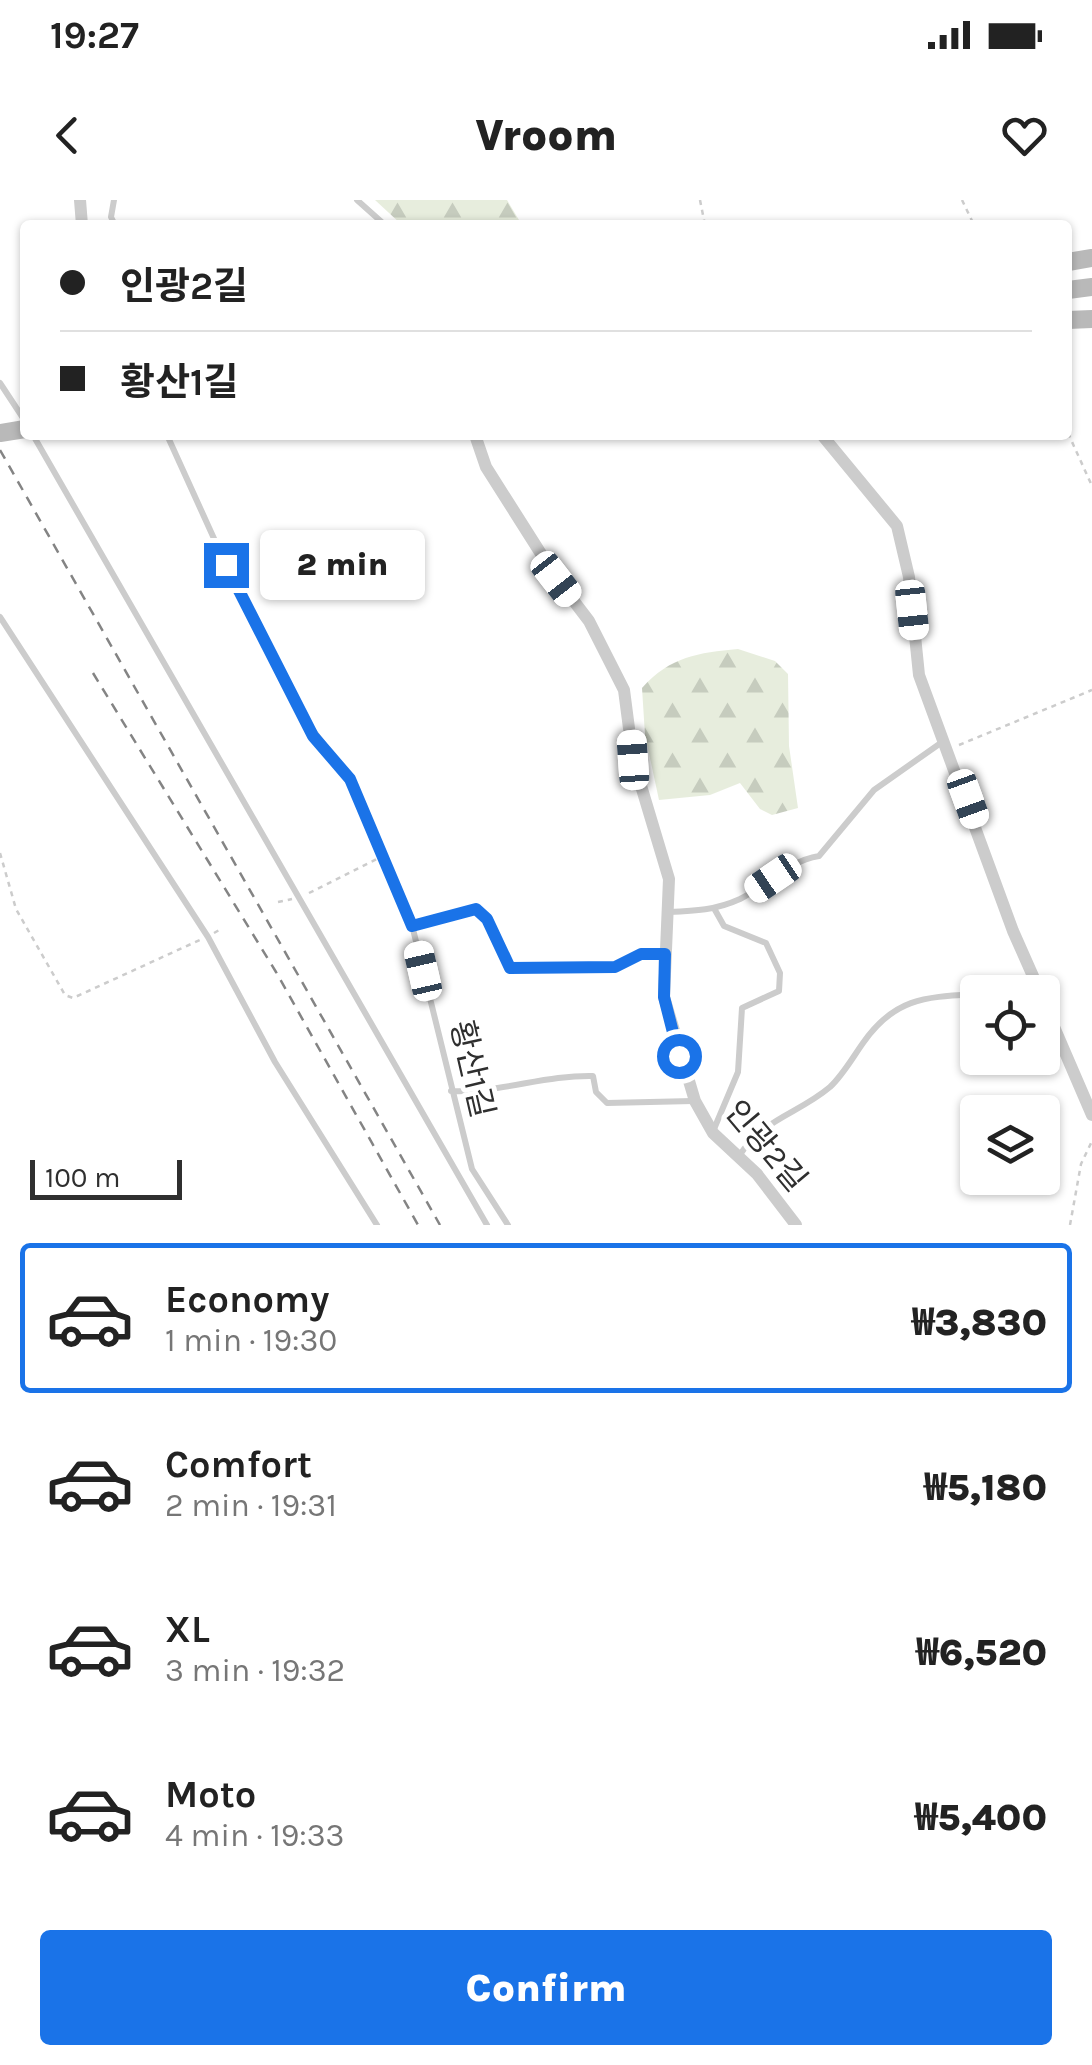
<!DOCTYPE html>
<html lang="en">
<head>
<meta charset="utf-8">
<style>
  :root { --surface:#fff; --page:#f6f6f6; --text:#222; --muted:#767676; --line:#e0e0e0; --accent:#1a73e8 }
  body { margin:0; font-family:Karla,"Noto Sans KR",sans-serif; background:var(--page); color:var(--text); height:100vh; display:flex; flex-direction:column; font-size:38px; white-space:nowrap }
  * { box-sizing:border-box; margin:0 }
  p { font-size:32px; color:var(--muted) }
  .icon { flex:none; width:55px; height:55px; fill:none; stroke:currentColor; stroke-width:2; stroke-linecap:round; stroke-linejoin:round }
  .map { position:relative; height:1025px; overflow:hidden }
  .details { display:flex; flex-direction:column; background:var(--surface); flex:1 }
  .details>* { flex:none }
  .top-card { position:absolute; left:20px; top:20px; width:1052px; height:220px; border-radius:10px; box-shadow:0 2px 8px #0004; display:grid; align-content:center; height:220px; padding:0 40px; background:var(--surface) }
  .buttons { position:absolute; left:960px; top:775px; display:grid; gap:20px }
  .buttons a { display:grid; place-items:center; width:100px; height:100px; border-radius:10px; background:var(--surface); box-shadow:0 2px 8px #0004; font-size:50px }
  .scale { position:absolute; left:30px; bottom:25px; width:152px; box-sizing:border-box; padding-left:10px; border:5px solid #2f2f2f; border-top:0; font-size:28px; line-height:35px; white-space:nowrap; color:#2f2f2f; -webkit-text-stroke:8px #fff; paint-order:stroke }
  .end { position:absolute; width:45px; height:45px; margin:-22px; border:12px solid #1a73e8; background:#fff; box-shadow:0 0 0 5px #fff }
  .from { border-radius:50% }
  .bubble { position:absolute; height:70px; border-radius:10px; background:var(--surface); box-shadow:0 2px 8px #0004; font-size:32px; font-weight:800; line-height:70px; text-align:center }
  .car { position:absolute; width:30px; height:60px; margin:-30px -15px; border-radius:12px; box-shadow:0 0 8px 2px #0007; background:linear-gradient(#fff 24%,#345 0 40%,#fff 0 76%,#345 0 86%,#fff 0) }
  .top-card b { display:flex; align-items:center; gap:35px; height:95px; font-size:38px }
  .top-card b+b { border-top:2px solid var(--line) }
  .top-card i { width:25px; height:25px; background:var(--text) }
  ul { padding:18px 0 0; list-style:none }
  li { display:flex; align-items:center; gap:30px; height:150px; margin:0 20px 15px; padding:0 20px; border:5px solid transparent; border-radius:10px }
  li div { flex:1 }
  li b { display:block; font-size:38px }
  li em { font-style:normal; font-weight:800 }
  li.selected { border-color:var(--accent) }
  li>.icon { width:90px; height:90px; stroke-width:1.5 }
  .button { display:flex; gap:20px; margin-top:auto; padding:20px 40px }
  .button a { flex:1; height:115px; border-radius:10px; background:var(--accent); color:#fff; font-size:40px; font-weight:800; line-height:115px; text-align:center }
  .status { display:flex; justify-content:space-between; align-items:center; height:70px; padding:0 50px; background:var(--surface); direction:ltr }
  .status svg { height:28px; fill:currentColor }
  header { display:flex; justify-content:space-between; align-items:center; height:130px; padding:0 40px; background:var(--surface); font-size:45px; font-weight:800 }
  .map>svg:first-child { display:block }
  .forest { fill:url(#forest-firs) }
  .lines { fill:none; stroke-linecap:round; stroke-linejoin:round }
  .path { stroke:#ccc; stroke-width:2.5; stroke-dasharray:5 5; stroke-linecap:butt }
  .lane { stroke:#ccc; stroke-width:6 }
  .street { stroke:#ccc; stroke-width:12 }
  .secondary { stroke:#b9b9b9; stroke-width:18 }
  .rail { stroke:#848484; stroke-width:2.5; stroke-dasharray:10 8; stroke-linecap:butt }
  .route { stroke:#1a73e8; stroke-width:12 }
  .labels { text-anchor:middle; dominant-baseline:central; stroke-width:10; stroke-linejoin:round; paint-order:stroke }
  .street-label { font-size:32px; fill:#2f2f2f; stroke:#fff }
</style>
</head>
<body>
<div class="status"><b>19:27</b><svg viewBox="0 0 49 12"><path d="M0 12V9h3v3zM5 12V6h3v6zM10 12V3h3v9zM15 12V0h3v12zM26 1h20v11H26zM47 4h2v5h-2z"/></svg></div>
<header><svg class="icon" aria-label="back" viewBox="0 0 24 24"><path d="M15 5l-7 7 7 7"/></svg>Vroom<svg class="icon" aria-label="heart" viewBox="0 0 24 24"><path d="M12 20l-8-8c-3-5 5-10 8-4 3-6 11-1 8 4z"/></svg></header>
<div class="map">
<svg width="1092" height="1025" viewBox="0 0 1092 1025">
  <defs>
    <pattern id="forest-firs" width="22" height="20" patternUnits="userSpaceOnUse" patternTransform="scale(2.5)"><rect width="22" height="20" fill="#e7eddd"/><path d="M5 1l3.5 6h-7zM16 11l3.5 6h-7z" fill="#c6ccbe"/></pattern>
  </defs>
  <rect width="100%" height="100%" fill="#fff"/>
  <path class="forest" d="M375,0H507L522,25H402Z
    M738,449L775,461L788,474L789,546L798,608L772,615L760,609L740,583L710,595L659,600L645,535L642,488C671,456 698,453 738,449Z"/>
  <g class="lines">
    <path class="path" d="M700,0L705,25
      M962,0L974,25
      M1068,233L1092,286
      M959,545L1092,490
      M0,653L16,709L65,795L73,798L202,739
      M309,693L377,659
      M278,702L292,699
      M214,733L221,729
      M1070,1025L1081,964L1092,941"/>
    <path class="lane" d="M114,0L111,17L115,25
      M357,0L385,25
      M0,183L25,221
      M33,235L487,1025
      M167,235L226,365L303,517L350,579L410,717L472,969L508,1025
      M0,417L208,737L275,862L377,1025
      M669,712C695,711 716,710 740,699C768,685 788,661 819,656L874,590L945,540
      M413,726L476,709L487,719L511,768L615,767L641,754H665
      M984,792L1032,778
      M451,891C499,893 545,875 593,876L596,892L607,903L693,901
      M714,929L738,872L742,808L779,791L780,773L766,743L724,726L715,710
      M739,956C764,918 798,914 830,887C843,875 853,857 863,843C895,797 926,797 978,794"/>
    <path class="street" d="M80,0L82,25
      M475,235L486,267L557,379L589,421L624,490L633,559L669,679L664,797L695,901L713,933L757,974L796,1025
      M822,235L897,326L909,377L919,475L1013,731L1040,792
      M1042,799L1092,915"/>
    <path class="secondary" d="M1068,62L1092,58
      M1068,90L1092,87
      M1068,120L1092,119
      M0,233L25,229"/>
    <path class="rail" d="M0,250L440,1025
      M93,473L276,772L418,1025"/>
  </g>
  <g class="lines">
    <path class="route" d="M226,365L313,536L350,579L412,726L476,709L487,719L510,768L615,767L641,754H665L664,797L679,856"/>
  </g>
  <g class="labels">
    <g class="street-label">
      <text transform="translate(472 869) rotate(77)">황산1길</text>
      <text transform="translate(766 946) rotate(50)">인광2길</text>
    </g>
  </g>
</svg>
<div class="buttons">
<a><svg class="icon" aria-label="locate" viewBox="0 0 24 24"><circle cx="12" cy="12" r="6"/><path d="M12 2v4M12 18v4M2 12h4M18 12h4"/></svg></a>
<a><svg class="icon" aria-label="layers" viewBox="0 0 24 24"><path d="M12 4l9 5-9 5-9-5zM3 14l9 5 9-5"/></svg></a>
</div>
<div class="scale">100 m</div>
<i class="end from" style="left:679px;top:856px"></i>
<i class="end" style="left:226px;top:365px"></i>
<div class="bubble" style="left:260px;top:330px;width:165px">2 min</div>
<i class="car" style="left:556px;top:379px;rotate:142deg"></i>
<i class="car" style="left:912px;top:410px;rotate:174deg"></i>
<i class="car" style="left:633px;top:560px;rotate:356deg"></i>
<i class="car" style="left:968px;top:599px;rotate:160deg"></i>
<i class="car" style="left:773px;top:678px;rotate:236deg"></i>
<i class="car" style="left:423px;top:771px;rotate:347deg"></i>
<div class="top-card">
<b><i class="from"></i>인광2길</b>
<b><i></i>황산1길</b>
</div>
</div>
<section class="details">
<ul>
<li class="selected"><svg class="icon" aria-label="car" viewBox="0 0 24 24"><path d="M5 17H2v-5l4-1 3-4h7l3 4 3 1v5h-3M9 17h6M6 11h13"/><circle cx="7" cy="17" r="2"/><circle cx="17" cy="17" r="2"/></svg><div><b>Economy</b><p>1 min · 19:30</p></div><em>₩3,830</em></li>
<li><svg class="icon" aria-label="car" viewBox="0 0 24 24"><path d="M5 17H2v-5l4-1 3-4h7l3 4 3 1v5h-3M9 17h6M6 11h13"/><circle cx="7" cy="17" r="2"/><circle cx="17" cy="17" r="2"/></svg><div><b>Comfort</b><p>2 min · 19:31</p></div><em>₩5,180</em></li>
<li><svg class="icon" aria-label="car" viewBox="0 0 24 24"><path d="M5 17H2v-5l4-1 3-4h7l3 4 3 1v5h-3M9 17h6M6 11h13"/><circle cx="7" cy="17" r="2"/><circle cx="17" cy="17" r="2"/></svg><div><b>XL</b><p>3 min · 19:32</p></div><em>₩6,520</em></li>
<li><svg class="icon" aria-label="car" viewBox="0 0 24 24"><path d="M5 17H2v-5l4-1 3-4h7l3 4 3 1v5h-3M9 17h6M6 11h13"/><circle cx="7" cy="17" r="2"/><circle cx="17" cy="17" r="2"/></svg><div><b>Moto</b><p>4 min · 19:33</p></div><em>₩5,400</em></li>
</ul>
<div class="button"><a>Confirm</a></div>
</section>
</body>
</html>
